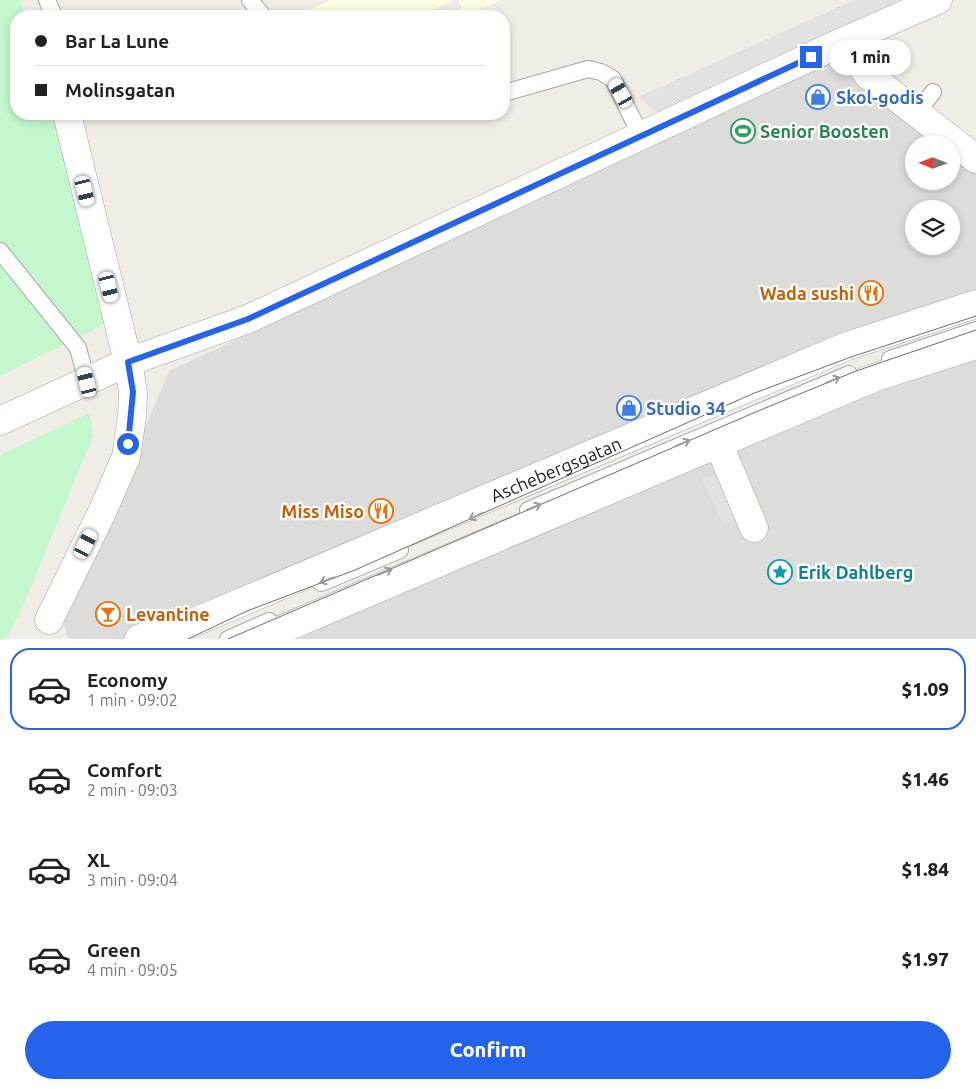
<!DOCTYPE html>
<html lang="en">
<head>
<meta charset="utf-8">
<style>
  :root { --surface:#fff; --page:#f2f2f2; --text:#222; --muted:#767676; --line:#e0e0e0; --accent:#2563eb }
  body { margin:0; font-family:Ubuntu,sans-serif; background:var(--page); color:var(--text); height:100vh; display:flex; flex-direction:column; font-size:19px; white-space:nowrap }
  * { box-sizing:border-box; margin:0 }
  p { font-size:16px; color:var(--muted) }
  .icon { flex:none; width:28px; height:28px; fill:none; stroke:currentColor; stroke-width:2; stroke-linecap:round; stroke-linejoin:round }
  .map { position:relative; height:639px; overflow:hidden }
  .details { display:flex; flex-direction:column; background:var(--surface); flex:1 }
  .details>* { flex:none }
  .hud { position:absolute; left:10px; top:10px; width:500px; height:110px; border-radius:20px; box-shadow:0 2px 8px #0003; display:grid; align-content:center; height:110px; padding:0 25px; background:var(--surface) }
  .needle { width:32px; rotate:271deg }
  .controls { position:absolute; left:905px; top:135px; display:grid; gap:10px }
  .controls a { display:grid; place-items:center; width:55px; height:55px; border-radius:50%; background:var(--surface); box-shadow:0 2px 8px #0003; font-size:25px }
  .end { position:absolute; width:22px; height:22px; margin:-11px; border:6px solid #2563eb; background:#fff; box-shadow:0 0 0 2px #fff }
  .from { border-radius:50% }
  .bubble { position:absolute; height:35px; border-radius:18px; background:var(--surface); box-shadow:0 2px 8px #0003; font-size:16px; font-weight:800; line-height:35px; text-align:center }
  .car { position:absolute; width:15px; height:30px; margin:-15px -8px; border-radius:6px; box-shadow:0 0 4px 1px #0007; background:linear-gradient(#fff 24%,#345 0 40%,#fff 0 76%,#345 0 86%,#fff 0) }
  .hud b { display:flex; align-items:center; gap:18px; height:48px; font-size:19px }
  .hud b+b { border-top:1px solid var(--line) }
  .hud i { width:12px; height:12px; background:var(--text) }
  ul { padding:9px 0 0; list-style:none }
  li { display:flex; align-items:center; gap:15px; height:82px; margin:0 10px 8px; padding:0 15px; border:2px solid transparent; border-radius:20px }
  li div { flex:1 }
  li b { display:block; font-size:19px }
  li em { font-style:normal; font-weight:800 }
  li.on { border-color:var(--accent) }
  li>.icon { width:45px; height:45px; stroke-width:1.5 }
  .cta { display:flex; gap:10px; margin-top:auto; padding:10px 25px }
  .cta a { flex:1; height:58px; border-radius:30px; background:var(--accent); color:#fff; font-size:20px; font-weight:800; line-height:58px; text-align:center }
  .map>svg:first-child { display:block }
  .residential { fill:#dcdcdb; fill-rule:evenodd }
  .education { fill:#fafddf }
  .park { fill:#c4f7ce }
  .parking { fill:#e2e2e2 }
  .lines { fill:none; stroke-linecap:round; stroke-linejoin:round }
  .service-casing { stroke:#a5a5a5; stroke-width:18 }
  .minor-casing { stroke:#a5a5a5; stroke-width:29 }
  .tertiary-casing { stroke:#a5a5a5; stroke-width:29 }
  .service { stroke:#fff; stroke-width:16 }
  .minor { stroke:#fff; stroke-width:28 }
  .tertiary { stroke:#fff; stroke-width:28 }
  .tram { stroke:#6c6c6c; stroke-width:1 }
  .oneway { stroke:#9a9a9a }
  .route { stroke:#2563eb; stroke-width:6 }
  .labels { text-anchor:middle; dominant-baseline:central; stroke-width:4.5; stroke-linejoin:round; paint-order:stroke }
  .shop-label { font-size:18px; font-weight:bold; fill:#366cbe; stroke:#fff; text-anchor:start }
  .leisure-label { font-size:18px; font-weight:bold; fill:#27864d; stroke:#fff; text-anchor:start }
  .food-label { font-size:18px; font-weight:bold; fill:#c56008; stroke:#fff; text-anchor:end }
  .street-label { font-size:18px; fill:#1e1e1e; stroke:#fff }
  .culture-label { font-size:18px; font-weight:bold; fill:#0d838f; stroke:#fff; text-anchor:start }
</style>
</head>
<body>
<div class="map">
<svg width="976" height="639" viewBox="0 0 976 639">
  <rect width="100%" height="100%" fill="#efede5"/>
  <path class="residential" d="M857,50L976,144V293L127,639H72L66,635L64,622L169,371ZM914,144H951V181H914ZM914,209H951V246H914Z
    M976,360V639H297L474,560L833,407Z"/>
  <path class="education" d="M331,0H455L419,16H305L304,12Z
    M458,0H502L465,16Z"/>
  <path class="park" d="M0,0H20L26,16H16V114H58L97,297L106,317L98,328L0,376Z
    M90,413L93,436L21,611L6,639H0V455Z"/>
  <path class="parking" d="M854,0H904L833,30L656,112L638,97Z
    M721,471L742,517L723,525L702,479Z"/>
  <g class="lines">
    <defs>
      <path id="service" d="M47,0L54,16
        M250,0L263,16
        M504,93L588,69L601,72L613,79L641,136
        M917,113L933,92
        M0,251L78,348L87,382
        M890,359L976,330
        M528,510L849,374
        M321,583L400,550
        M228,639L269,621"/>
      <path id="minor" d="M844,41L868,75L976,159
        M0,421L128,362L248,319L844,41L938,0
        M719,445L754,528
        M49,620L103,510L126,457L132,417L133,392L128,362L67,114"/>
      <g id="tertiary">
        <path id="s1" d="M139,639L158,631L178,629L847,346L976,304"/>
        <path d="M259,639L873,378L976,345"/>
      </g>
    </defs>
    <use href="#service" class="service-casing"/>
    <use href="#minor" class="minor-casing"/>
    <use href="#tertiary" class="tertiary-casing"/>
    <use href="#service" class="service"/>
    <use href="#minor" class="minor"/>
    <use href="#tertiary" class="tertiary"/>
    <path class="tram" d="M188,639L247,611L355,570L752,394L851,357L976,316
      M228,639L758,411L856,371L976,330"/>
  </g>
  <defs><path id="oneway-shaft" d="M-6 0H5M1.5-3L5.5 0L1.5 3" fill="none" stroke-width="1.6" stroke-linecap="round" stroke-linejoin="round" transform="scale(1.25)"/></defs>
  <g class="oneway">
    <use href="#oneway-shaft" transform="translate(833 380) rotate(-22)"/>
    <use href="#oneway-shaft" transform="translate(683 443) rotate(-23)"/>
    <use href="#oneway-shaft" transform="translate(534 507) rotate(-23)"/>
    <use href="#oneway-shaft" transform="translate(476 516) rotate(156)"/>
    <use href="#oneway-shaft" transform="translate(385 572) rotate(-23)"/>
    <use href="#oneway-shaft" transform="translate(327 580) rotate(159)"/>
  </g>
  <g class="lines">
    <path class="route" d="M128,444L133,392L128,362L248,319L811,57"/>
  </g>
  <defs>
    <symbol id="shop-ring" viewBox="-11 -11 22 22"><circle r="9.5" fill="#fff" stroke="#3f7fe0" stroke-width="1.5"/><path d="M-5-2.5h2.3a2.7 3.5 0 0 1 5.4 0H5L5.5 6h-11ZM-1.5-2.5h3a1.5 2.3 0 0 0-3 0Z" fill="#3f7fe0"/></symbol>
    <symbol id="stadium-ring" viewBox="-11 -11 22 22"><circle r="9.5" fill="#fff" stroke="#2e9e5b" stroke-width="1.5"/><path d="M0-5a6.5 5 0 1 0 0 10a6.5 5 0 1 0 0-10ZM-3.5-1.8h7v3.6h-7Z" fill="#2e9e5b"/></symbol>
    <symbol id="restaurant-ring" viewBox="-11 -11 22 22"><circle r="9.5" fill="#fff" stroke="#e8710a" stroke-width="1.5"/><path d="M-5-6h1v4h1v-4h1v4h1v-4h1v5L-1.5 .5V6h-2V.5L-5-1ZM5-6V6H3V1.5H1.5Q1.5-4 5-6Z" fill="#e8710a"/></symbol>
    <symbol id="sight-ring" viewBox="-11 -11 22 22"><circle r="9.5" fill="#fff" stroke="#0f9aa8" stroke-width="1.5"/><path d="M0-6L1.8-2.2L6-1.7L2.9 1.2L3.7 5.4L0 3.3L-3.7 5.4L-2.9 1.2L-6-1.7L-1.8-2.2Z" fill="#0f9aa8"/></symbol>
    <symbol id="bar-ring" viewBox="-11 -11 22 22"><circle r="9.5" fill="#fff" stroke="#e8710a" stroke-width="1.5"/><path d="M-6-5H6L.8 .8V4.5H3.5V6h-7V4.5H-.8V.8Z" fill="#e8710a"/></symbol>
  </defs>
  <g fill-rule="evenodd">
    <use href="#shop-ring" x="804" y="83" width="28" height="28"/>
    <use href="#stadium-ring" x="729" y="117" width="28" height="28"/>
    <use href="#restaurant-ring" x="857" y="279" width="28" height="28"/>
    <use href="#shop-ring" x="615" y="394" width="28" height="28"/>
    <use href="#restaurant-ring" x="367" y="497" width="28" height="28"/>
    <use href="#sight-ring" x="766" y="558" width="28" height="28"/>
    <use href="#bar-ring" x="94" y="600" width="28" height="28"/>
  </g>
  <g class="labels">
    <g class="shop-label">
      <text x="836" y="97">Skol-godis</text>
      <text x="646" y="408">Studio 34</text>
    </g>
    <g class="leisure-label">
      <text x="760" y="131">Senior Boosten</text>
    </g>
    <g class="food-label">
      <text x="854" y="293">Wada sushi</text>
      <text x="364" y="511">Miss Miso</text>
      <text x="126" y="614" text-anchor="start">Levantine</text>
    </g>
    <g class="street-label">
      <text stroke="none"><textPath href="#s1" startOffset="451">Aschebergsgatan</textPath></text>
    </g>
    <g class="culture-label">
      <text x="798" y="572">Erik Dahlberg</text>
    </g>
  </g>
</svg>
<div class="controls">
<a><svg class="needle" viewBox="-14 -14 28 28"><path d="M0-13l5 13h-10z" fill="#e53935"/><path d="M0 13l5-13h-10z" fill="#767676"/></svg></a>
<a><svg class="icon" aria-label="layers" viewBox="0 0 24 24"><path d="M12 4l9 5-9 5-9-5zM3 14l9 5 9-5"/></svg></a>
</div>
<i class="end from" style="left:128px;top:444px"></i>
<i class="end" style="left:811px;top:57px"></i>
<div class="bubble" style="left:829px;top:40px;width:82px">1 min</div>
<i class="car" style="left:621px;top:93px;rotate:330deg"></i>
<i class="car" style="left:85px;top:191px;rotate:166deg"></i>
<i class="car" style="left:109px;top:287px;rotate:166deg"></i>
<i class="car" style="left:87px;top:382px;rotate:346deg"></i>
<i class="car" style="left:86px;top:544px;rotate:27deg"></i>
<div class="hud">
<b><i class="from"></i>Bar La Lune</b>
<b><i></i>Molinsgatan</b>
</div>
</div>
<section class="details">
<ul>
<li class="on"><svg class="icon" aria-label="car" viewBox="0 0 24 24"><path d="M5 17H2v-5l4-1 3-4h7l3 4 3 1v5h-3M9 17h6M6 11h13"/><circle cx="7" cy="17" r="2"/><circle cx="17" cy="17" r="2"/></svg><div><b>Economy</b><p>1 min · 09:02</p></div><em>$1.09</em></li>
<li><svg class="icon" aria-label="car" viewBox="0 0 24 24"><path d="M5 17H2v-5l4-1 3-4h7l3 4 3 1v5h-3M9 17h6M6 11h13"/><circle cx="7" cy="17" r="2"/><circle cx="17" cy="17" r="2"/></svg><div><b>Comfort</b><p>2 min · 09:03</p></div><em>$1.46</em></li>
<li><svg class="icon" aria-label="car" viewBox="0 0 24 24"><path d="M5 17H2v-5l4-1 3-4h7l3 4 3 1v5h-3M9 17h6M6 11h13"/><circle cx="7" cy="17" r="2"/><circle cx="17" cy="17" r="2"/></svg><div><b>XL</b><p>3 min · 09:04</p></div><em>$1.84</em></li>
<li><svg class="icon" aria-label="car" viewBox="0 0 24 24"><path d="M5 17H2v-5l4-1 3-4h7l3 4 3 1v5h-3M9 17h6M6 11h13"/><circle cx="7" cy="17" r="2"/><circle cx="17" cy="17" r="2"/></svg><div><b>Green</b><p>4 min · 09:05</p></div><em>$1.97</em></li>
</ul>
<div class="cta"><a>Confirm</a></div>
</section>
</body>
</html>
